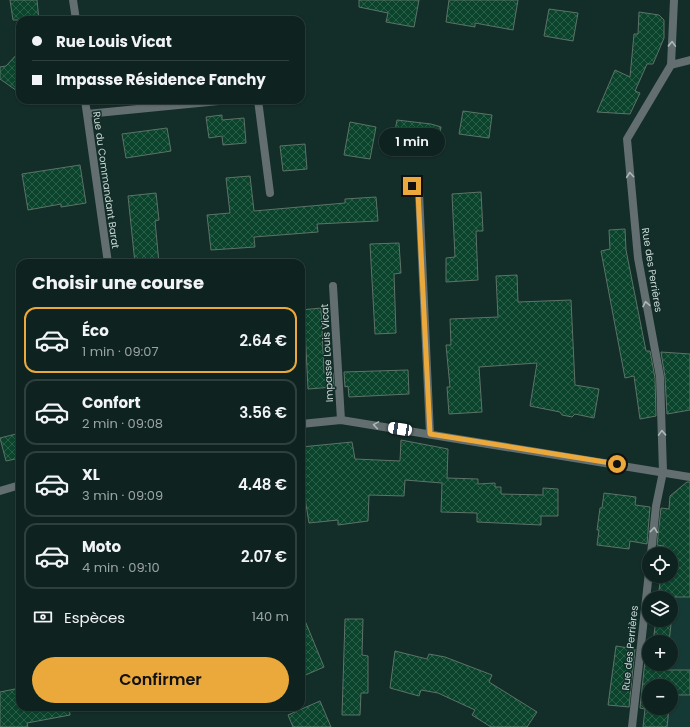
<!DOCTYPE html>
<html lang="fr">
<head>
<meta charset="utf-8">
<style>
  :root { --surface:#0e221f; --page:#172a28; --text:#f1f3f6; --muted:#9ba4a4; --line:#2e3f3d; --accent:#eca93b }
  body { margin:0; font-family:Poppins,sans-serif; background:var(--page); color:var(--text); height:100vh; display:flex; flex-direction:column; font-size:15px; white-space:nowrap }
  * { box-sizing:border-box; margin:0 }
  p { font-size:13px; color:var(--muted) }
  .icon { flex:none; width:22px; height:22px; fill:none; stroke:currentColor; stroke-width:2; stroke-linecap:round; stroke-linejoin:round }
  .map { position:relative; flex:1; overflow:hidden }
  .panel { position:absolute; left:16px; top:259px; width:289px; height:452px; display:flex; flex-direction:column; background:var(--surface); border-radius:12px; box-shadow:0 1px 3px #0004,0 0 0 1px var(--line) }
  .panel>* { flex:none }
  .hud { position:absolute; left:16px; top:16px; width:289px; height:88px; border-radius:12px; box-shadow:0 1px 3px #0004,0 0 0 1px var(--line); display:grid; align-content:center; height:88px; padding:0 16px; background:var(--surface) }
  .fabs { position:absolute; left:642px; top:547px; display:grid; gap:8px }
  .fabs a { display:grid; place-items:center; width:36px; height:36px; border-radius:50%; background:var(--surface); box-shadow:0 1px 3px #0004,0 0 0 1px var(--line); font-size:20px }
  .end { position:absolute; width:18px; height:18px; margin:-9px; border:5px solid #eca93b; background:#111; box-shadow:0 0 0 2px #111 }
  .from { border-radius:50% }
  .bubble { position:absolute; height:28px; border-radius:14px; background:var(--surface); box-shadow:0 1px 3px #0004,0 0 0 1px var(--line); font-size:13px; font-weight:600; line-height:28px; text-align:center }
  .car { position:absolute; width:12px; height:24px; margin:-12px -6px; border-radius:5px; box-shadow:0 0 3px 1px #0007; background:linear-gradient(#fff 24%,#345 0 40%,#fff 0 76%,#345 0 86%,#fff 0) }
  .hud b { display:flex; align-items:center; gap:14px; height:38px; font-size:15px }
  .hud b+b { border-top:1px solid var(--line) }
  .hud i { width:10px; height:10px; background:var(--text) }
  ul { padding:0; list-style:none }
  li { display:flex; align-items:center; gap:12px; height:66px; margin:0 8px 6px; padding:0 8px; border:2px solid var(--line); border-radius:12px }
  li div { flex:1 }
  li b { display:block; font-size:15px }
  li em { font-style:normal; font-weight:600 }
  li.current { border-color:var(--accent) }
  li>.icon { width:36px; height:36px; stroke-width:1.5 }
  h2 { padding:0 16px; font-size:18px; line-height:48px }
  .pay { display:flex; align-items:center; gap:10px; height:44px; padding:0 16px; font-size:15px }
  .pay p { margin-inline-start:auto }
  .primary-button { display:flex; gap:8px; margin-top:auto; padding:8px 16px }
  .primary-button a { flex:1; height:46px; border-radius:24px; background:var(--accent); color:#111; font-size:16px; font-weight:600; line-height:46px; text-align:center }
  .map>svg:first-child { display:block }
  .built { fill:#153934; fill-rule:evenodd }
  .building { fill:url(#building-cross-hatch); stroke:#5d7367 }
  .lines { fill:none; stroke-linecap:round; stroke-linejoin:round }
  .minor { stroke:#626e6f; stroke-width:8 }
  .tertiary { stroke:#626e6f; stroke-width:8 }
  .oneway { stroke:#abb9b6 }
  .route { stroke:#eca93b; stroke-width:5 }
  .labels { text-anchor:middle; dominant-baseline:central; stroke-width:3; stroke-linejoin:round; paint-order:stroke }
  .street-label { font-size:10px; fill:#cad9d5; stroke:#132d29 }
</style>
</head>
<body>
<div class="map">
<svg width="690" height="727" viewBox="0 0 690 727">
  <defs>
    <pattern id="building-cross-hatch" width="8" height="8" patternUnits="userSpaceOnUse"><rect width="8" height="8" fill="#0a442c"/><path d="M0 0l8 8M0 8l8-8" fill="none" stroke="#2c5e4a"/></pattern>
  </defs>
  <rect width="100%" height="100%" fill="#132d29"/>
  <path class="built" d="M690,491V727H643L650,664H671V642H653L656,620H671V598H658L661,576H671V554H663L670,496ZM649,686H671V708H649Z"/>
  <path class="building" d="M10,0H37L39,20H13Z
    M359,0H419L414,27L386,22L388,13L359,7Z
    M449,0H518L513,30L475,23V27L446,22Z
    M549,9L578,13L573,41L544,36Z
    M639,12L659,15L664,20V38L653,64H647L635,91L640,93L630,114L597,112L615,70L630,77L634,34H638Z
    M20,51V93L0,79V67L6,66Z
    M463,111L492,115L489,138L459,134Z
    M222,115V120L244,118L246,143L223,145L222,136L209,138L206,117Z
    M397,120L431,124L441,127L438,147L428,145V147L393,142Z
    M350,122L376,127L370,159L344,155Z
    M167,128L171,151L126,158L122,134Z
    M305,144L307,169L283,171L280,146Z
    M80,165L86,203L61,207V204L28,210L22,174Z
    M250,176L254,211L345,203V199L376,197L378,221L317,224L318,232L254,237L255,247L211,250L207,215L230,213L226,178Z
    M481,192L483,231H476L478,280L446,282V258L455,257L452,194Z
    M156,193L159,220L155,221L159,263H135L128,196Z
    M625,229L626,250L646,351H650L655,378L656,416L640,419L634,376L625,378L601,251L610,249L609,230Z
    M399,243L401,273L394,274L396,333L375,334L370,244Z
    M517,275L518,302L571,300L575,385L599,389L594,418L575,414L572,417L562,415L560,412L530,406L537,363L479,367L482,412L449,414L447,387H450L446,345H451L450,319L498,317L496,276Z
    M321,308L324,373H333L334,387L308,389L305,328L301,329V310Z
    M661,352L690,354V410L667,414L665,377Z
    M408,370L409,394L349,397L348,386L345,387L344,372Z
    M20,433V458L6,461L0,438Z
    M401,440L448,449L447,478L478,479V484L495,483V487H501V494L543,495V488L558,489V516H541V525L477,522V513L441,512L442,483L405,480L404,496L369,495L368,521L338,525V520L309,523L301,473V447L352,442L355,459L400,461Z
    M687,482H690V597H674L669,642H653L656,620H671V598H658L661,576H671V554H663L664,546L657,545L661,508L669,509L670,496Z
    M604,493L636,497L635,505L650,507L647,544L630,541L629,549L597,545L599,530H597L600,508H602Z
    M301,611L324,667L301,677Z
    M345,619H363L362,655L368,656V693H361L360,715H342Z
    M616,646L635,649L629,707L608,705Z
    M395,651L427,659L429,654L445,657L492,675L489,682L537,712L527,727H491L472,715L475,710L438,693L421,690L419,696L390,688Z
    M646,651H649V664H666V670H690V695H671V686H649V708H669L667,727H643L645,709L640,708Z
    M20,688V707H69L70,715L27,723L28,727H0V692Z
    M320,701L331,727H293L288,715Z"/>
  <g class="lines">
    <path class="minor" d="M73,0L76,20
      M671,65L690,60
      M85,100L108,263
      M258,100L270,193
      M87,114L229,100
      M405,180L419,192L430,434
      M333,286L341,420
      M651,554L656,506L663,472L660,377L638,258L627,139L671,65L674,0
      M632,727L649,572"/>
    <path class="tertiary" d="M301,424L341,420L690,477
      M0,491L20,485"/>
  </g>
  <defs><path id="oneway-chevron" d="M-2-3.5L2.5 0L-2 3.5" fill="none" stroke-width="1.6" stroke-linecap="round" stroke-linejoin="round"/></defs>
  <g class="oneway">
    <use href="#oneway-chevron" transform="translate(672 44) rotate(-88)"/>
    <use href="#oneway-chevron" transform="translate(630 175) rotate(-95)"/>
    <use href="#oneway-chevron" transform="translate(646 304) rotate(-101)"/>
    <use href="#oneway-chevron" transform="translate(376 425) rotate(-171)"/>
    <use href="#oneway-chevron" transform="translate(662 433) rotate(-92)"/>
    <use href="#oneway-chevron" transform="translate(654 530) rotate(-84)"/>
  </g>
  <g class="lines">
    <path class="route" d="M412,186L418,192L430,434L617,464"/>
  </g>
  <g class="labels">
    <g class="street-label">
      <text transform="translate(106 180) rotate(82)">Rue du Commandant Barat</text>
      <text transform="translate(652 270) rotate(81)">Rue des Perrières</text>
      <text transform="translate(327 353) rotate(-93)">Impasse Louis Vicat</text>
      <text transform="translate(630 648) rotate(-84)">Rue des Perrières</text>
    </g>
  </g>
</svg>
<div class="fabs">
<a><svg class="icon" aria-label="locate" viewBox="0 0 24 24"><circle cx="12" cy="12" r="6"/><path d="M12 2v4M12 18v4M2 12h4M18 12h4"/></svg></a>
<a><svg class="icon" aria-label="layers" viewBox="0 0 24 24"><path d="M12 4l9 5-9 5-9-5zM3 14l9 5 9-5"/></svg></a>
<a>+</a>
<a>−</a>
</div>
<i class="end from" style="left:617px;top:464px"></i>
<i class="end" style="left:412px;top:186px"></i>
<div class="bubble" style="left:379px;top:128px;width:66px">1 min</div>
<i class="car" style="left:400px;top:429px;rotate:279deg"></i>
<div class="hud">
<b><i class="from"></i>Rue Louis Vicat</b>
<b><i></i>Impasse Résidence Fanchy</b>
</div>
<section class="panel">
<h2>Choisir une course</h2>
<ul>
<li class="current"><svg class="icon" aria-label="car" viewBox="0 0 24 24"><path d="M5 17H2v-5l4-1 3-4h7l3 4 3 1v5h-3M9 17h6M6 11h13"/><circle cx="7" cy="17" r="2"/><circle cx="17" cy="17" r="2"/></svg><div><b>Éco</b><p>1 min · 09:07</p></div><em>2.64 €</em></li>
<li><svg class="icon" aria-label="car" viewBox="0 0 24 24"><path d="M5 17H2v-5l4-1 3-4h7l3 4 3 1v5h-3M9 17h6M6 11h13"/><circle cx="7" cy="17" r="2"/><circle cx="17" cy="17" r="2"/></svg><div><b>Confort</b><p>2 min · 09:08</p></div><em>3.56 €</em></li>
<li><svg class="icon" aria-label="car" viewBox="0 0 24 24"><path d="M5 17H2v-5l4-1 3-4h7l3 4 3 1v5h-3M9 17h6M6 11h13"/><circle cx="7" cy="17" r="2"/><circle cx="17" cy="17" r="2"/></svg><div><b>XL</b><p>3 min · 09:09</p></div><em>4.48 €</em></li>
<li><svg class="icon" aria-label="car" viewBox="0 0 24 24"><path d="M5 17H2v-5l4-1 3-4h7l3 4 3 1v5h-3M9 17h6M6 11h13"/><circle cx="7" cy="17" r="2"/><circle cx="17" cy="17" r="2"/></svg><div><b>Moto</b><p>4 min · 09:10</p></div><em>2.07 €</em></li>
</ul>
<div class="pay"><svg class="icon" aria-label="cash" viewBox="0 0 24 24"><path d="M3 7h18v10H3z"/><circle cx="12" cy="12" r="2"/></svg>Espèces<p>140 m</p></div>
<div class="primary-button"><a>Confirmer</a></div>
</section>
</div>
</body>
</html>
